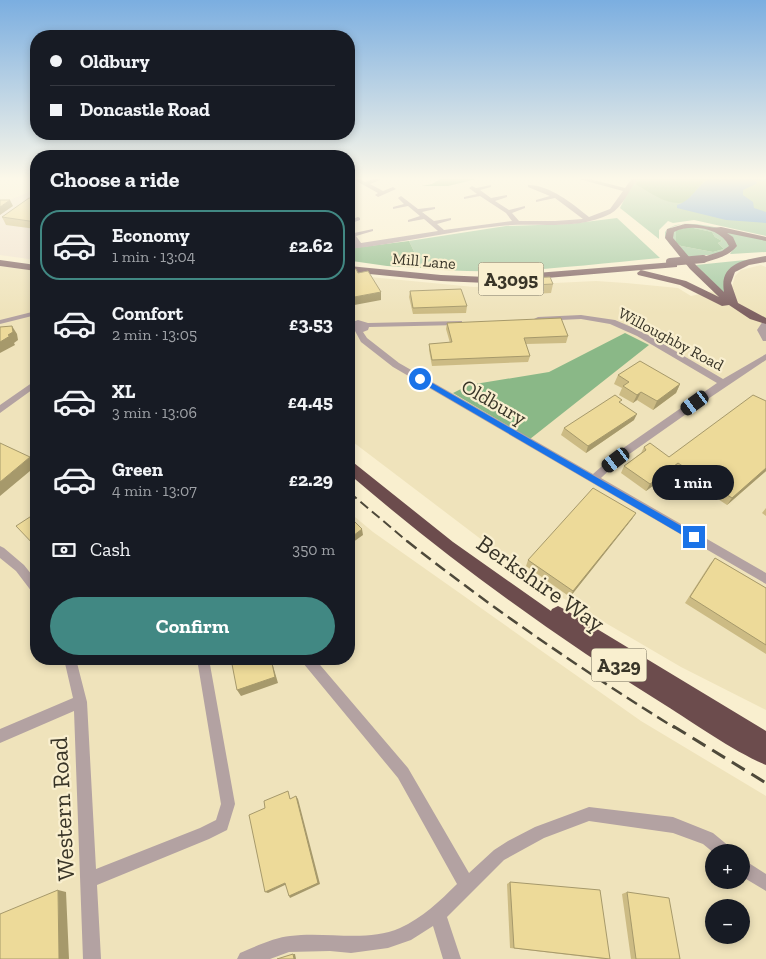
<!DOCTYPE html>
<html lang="en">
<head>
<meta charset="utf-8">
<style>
  :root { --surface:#171b24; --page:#242831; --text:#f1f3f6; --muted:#9ea1a6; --line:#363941; --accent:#418883 }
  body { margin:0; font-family:"Zilla Slab",serif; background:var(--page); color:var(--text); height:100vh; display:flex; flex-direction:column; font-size:19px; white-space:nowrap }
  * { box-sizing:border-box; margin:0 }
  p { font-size:16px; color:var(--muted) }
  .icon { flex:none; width:28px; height:28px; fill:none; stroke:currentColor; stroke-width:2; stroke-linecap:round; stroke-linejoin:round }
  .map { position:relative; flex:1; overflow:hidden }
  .side { position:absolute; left:30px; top:150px; width:325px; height:515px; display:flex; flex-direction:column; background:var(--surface); border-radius:20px; box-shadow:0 2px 8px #0003 }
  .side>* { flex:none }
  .top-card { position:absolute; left:30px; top:30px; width:325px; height:110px; border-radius:20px; box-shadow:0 2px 8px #0003; display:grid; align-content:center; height:110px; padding:0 20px; background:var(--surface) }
  .buttons { position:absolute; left:705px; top:844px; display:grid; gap:10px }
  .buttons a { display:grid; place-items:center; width:45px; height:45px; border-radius:50%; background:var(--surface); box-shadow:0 2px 8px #0003; font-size:25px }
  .end { position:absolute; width:22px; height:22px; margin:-11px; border:6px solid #1a73e8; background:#fff; box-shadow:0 0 0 2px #fff }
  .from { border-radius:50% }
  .bubble { position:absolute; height:35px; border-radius:18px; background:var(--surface); box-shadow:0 2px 8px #0003; font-size:16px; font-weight:700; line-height:35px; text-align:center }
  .car { position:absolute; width:15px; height:30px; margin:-15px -8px; border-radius:6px; box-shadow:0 0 4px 1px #0007; background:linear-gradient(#222 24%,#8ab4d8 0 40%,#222 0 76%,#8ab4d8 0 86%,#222 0) }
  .top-card b { display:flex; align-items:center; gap:18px; height:48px; font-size:19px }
  .top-card b+b { border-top:1px solid var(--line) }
  .top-card i { width:12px; height:12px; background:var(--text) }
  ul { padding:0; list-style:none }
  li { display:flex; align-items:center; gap:15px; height:70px; margin:0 10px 8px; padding:0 10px; border:2px solid transparent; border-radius:20px }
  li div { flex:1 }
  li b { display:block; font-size:19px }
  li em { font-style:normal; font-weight:700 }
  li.current { border-color:var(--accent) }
  li>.icon { width:45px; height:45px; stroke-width:1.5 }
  h2 { padding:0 20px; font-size:22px; line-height:60px }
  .pay { display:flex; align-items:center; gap:12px; height:55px; padding:0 20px; font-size:19px }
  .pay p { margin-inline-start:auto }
  .cta { display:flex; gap:10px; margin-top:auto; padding:10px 20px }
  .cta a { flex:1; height:58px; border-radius:30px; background:var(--accent); color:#fff; font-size:20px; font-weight:700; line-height:58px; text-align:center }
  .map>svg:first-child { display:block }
  .commercial { fill:#f1e3d0 }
  .built { fill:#efe3bb; fill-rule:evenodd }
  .green { fill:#a4c9a2; fill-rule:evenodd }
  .forest { fill:#8ab887 }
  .water { fill:#77a6d4 }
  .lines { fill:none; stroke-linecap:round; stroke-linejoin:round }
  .stream { stroke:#77a6d4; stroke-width:1 }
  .minor { fill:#b3a2a2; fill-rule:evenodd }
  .major { fill:#7f6263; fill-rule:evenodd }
  .highway { fill:#6c4c4d; fill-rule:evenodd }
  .rail-far2 { stroke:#4e493a; stroke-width:2; stroke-dasharray:10 5; stroke-linecap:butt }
  .rail-far1 { stroke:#4e493a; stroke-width:2.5; stroke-dasharray:12 6; stroke-linecap:butt }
  .rail { stroke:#4e493a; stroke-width:3; stroke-dasharray:15 8; stroke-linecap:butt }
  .major-bridge { stroke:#7f6263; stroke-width:8 }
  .wall { fill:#ccbb84 }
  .shaded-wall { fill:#a6996b }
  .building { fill:#edda99; stroke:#a6996b }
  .route { fill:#1a73e8 }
  .labels { text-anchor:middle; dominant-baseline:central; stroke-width:4.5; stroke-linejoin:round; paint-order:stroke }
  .far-street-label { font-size:16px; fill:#393528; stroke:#f9efcf }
  .shield { fill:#f9efcf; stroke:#736d5a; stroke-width:1 }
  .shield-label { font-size:19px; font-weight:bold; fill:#393528 }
  .street-label { font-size:20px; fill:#393528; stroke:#f9efcf }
  .near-street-label { font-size:24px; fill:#393528; stroke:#f9efcf }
</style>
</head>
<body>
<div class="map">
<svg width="766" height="959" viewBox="0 0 766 959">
  <rect width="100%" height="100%" fill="#f9efcf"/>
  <path class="commercial" d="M36,189V260L0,255V201L5,202Z"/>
  <path class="built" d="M761,265L766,267V710L681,667L544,587L349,439V275L474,287L596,281L626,283L678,288L691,296L732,287L735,276L741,270Z
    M0,266L36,271V659H349V512L373,532L641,721L766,796V959H0ZM714,852H741V880H714ZM714,908H741V935H714Z"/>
  <path class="green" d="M638,178H766V236L694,220L673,223L668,221L659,230V239L620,208L629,190Z
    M617,218L660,258C581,265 501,277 422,268L409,241L506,226L569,224Z
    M682,224L672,227L666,232L671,246L665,237V232C681,211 743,236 766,240V252L731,254H730L735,246L713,228Z
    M690,226C704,227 723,230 730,243L729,249L719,254L687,257L672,241L670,234L678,227ZM689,227L712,232L715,237L722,241L718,243L724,249L713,252L681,246L676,243V230Z
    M755,259L731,270L728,298L696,265Z"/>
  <path class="forest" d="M442,178H481L448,186H422L432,184Z
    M642,178H710L704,181L686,202C669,207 651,193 637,185L636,183Z
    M689,227L712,232L715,237L722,241L718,243L724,249L713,252L681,246L676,243V230Z
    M409,241L422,268L387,266L352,261L349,257V250L353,248Z
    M625,333L649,345L530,439L453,393L469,385L549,372Z"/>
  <path class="water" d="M710,178H752L757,182L756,184L743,190V195L753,202L754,208L766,212V223L726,220L677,208V205C692,201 697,185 710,178Z"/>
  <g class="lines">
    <path class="stream" d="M755,180L766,181"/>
    <path class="minor" d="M351,178H359L365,182L375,178H380V180L370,184L383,191L393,187L396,189L378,197L375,195L378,193Z
      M575,178H586L625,188L632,178H638C629,190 623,207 610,214C576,231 536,222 500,226C449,231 399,244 349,249V245L355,244L349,235V229L354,233L373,229V231L356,236L361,243L438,231L424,219L408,222V220L420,216L408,206L393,209V207L404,204L398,198L401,196L418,209L435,207V209L422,212L434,221L451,218V220L437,224L444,230L512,221L506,213L480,196L464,199V197L477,194L469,188L472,186L476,188L491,185V187L480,190L491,198L507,195V197L495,201L509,210L525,206V208L512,213L519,221H555L583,219L555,198L536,202V200L550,196L528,187V185C550,185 573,204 589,217L610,209L623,191Z
      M358,217L360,218V220L349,224V220Z
      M36,311V315L0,324V320Z
      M581,315L615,320L643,332L723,379L766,354V360L699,405L618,462L601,478L766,573V584L393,367L361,342L355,331L349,328L350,323L358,320L368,323L462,321V325H459L369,327L368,330L363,332L367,338L399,363L593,474L619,451L717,383L637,336L610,324L581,319L538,321L534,319L538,317Z
      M763,321H766V341H763L757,330Z
      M36,380V387L0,413V405Z
      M0,546L4,548L24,565L36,580V593L32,592L16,571L0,558Z
      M64,659H76L87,702L96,869L200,828L216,820L221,804L197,659H209L235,804L227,830L209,839L97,885L101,959H83L74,711L0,743V729L73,698Z
      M301,659H315L408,768L469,873L494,850L508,841L535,827L589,807L673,817L713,833L730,847L733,852L714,853L703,844L673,833L589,821L544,838L504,860L447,917L461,959H443L433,926L411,940L388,948L351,953L330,951L289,952L270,959H237L240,953C254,947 276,937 290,936C327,931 365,943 400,928C422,918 440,901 457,884L398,778L303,663Z
      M741,858L766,874V891L741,876Z"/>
    <path class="major" d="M685,224C696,223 712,229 721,227L766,237V241L727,233L733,237L737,246C729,256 718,258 706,262L703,261V257L722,251L729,246C720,227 690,224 674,232L673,238L696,265L724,292C719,264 743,260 766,256V262L749,265L735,272L731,283L738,303L766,318V324L750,319L729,305L722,306L680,285L638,275L637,273L641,270L686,281L719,297L690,269L665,238L667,229Z
      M0,260L36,265V271L0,266Z
      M674,262L677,263V267L487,283L441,281L349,272V266L441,275L487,277Z"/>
    <path class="highway" d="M349,462L354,463L453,542L551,611L552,609L558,606L564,609L766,731V765C733,751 695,724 665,705C554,636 448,559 349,474Z"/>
    <path class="rail-far2" d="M349,492L408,542"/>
    <path class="rail-far1" d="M407,541C493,609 582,670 675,728"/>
    <path class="rail" d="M673,726L766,783"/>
    <path class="major-bridge" d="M670,262L703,259"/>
  </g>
  <path class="wall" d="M36,199V229L6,225L2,217Z
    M510,279L553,284L551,293L511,295L509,287Z
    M410,291L467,306L466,313L413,314L409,297Z
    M447,323L568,336L566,343L526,344L530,356L528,362L432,366L429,350V344L450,343L446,329Z
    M618,375L680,384L676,393L653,410L637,400L633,403L619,395L622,388L614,384Z
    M621,403L634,420L586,453L561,435L564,428Z
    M644,447L669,457L766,471L727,505L674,470L646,491L621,473L624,466L641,453Z
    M766,508V516L762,513Z
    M636,513L632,519L570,597L526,566L528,560Z
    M715,558L766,588V654L685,603L710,564Z
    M510,882L610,959H603L510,948L507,884Z
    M627,892L680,959H631L622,894Z"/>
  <path class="shaded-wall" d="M10,200L13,206L0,215V207Z
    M381,292V300L349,306V298Z
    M12,326L17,334L18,340L14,343L15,345L0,353V342L8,335Z
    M680,384L676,393L653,410L657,401Z
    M641,392L637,400L633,403L637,395Z
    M637,414L634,420L586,453L588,446Z
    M30,457L36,466L0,496V482Z
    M678,463L674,470L646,491L650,484Z
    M766,468V471L727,505L732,498Z
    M636,513L632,519L570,597L573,591Z
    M362,529L363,535L349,545V539Z
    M271,659L278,683L241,696L237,690Z
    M296,796L298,799L320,884L290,898L289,896Z
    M285,883L287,884L268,893L265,892Z
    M58,890L66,892L69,959H59Z
    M293,954H295L296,959H294Z"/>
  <path class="building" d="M29,198L36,199V222L2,217Z
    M0,200H10L0,207Z
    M349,269H356L358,273L368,271L381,292L349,298Z
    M550,277L553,284L513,286L510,279Z
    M461,289L467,306L413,308L410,291Z
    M561,318L568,336L524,338L530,356L432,360L429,344L452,342L447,323Z
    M12,326L13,332L8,335L10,336L0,342V327Z
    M640,361L680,384L657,401L641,392L637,395L623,386L629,382L618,375Z
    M615,395L622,400L619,402L637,414L588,446L564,428Z
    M753,395L766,401V468L732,498L678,463L650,484L624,466L646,450L644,447L650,443L669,457Z
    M0,443L30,457L0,482Z
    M593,488L636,513L573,591L528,560Z
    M36,513V547L16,526Z
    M349,516L362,529L349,539Z
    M715,558L766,588V645L690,597Z
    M231,659H271L275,677L237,690Z
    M288,791L290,799L296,796L318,883L289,896L285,883L265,892L249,815L265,808L264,801Z
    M510,882L600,890L610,959L514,948Z
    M58,890L59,959H0V914Z
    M627,892L669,898L680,959H636Z
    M293,954L294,959H277Z"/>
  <linearGradient id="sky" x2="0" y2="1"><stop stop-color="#7baee0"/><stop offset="0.57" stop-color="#fcf8e9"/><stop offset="1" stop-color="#fcf8e9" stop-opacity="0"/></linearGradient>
  <rect width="766" height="313" fill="url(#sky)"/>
  <path class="route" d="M420,376L697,535V540H691L417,380L416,379Z"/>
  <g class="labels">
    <g class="far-street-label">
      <text transform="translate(424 261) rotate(5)">Mill Lane</text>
      <text transform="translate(671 339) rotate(28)">Willoughby Road</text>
    </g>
    <g class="shield">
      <rect x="478.5" y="262.5" width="65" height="33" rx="4"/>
      <rect x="591.5" y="648.5" width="55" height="33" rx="4"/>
    </g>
    <g class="shield-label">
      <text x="511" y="279">A3095</text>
      <text x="619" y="665">A329</text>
    </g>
    <g class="street-label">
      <text transform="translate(494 402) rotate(30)">Oldbury</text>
    </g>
    <g class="near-street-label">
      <text transform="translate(541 583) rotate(35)">Berkshire Way</text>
      <text transform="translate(62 809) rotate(-93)">Western Road</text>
    </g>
  </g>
</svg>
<div class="buttons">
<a>+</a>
<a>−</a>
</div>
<i class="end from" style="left:420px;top:379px"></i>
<i class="end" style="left:694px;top:537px"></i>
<div class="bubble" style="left:652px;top:465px;width:82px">1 min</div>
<i class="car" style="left:695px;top:403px;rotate:234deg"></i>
<i class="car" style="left:616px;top:460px;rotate:233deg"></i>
<div class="top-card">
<b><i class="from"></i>Oldbury</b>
<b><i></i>Doncastle Road</b>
</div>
<section class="side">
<h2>Choose a ride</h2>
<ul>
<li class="current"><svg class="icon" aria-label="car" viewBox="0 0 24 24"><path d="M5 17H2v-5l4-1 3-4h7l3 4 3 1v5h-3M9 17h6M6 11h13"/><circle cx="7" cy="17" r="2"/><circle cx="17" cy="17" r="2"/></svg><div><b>Economy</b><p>1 min · 13:04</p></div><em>£2.62</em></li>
<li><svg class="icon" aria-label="car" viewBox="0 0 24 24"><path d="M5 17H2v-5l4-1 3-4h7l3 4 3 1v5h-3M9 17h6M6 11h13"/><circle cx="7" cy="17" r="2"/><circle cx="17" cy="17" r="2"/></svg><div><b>Comfort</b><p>2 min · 13:05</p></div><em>£3.53</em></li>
<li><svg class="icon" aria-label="car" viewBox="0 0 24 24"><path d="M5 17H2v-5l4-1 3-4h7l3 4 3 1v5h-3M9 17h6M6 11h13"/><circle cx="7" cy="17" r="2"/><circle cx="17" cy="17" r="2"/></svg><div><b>XL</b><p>3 min · 13:06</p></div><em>£4.45</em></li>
<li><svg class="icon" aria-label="car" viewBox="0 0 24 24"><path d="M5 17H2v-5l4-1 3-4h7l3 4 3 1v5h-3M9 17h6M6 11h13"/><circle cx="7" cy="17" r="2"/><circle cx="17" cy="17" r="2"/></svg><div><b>Green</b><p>4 min · 13:07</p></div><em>£2.29</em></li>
</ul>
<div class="pay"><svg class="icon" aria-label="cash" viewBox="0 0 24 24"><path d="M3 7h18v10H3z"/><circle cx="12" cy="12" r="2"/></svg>Cash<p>350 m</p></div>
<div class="cta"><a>Confirm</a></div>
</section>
</div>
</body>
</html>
